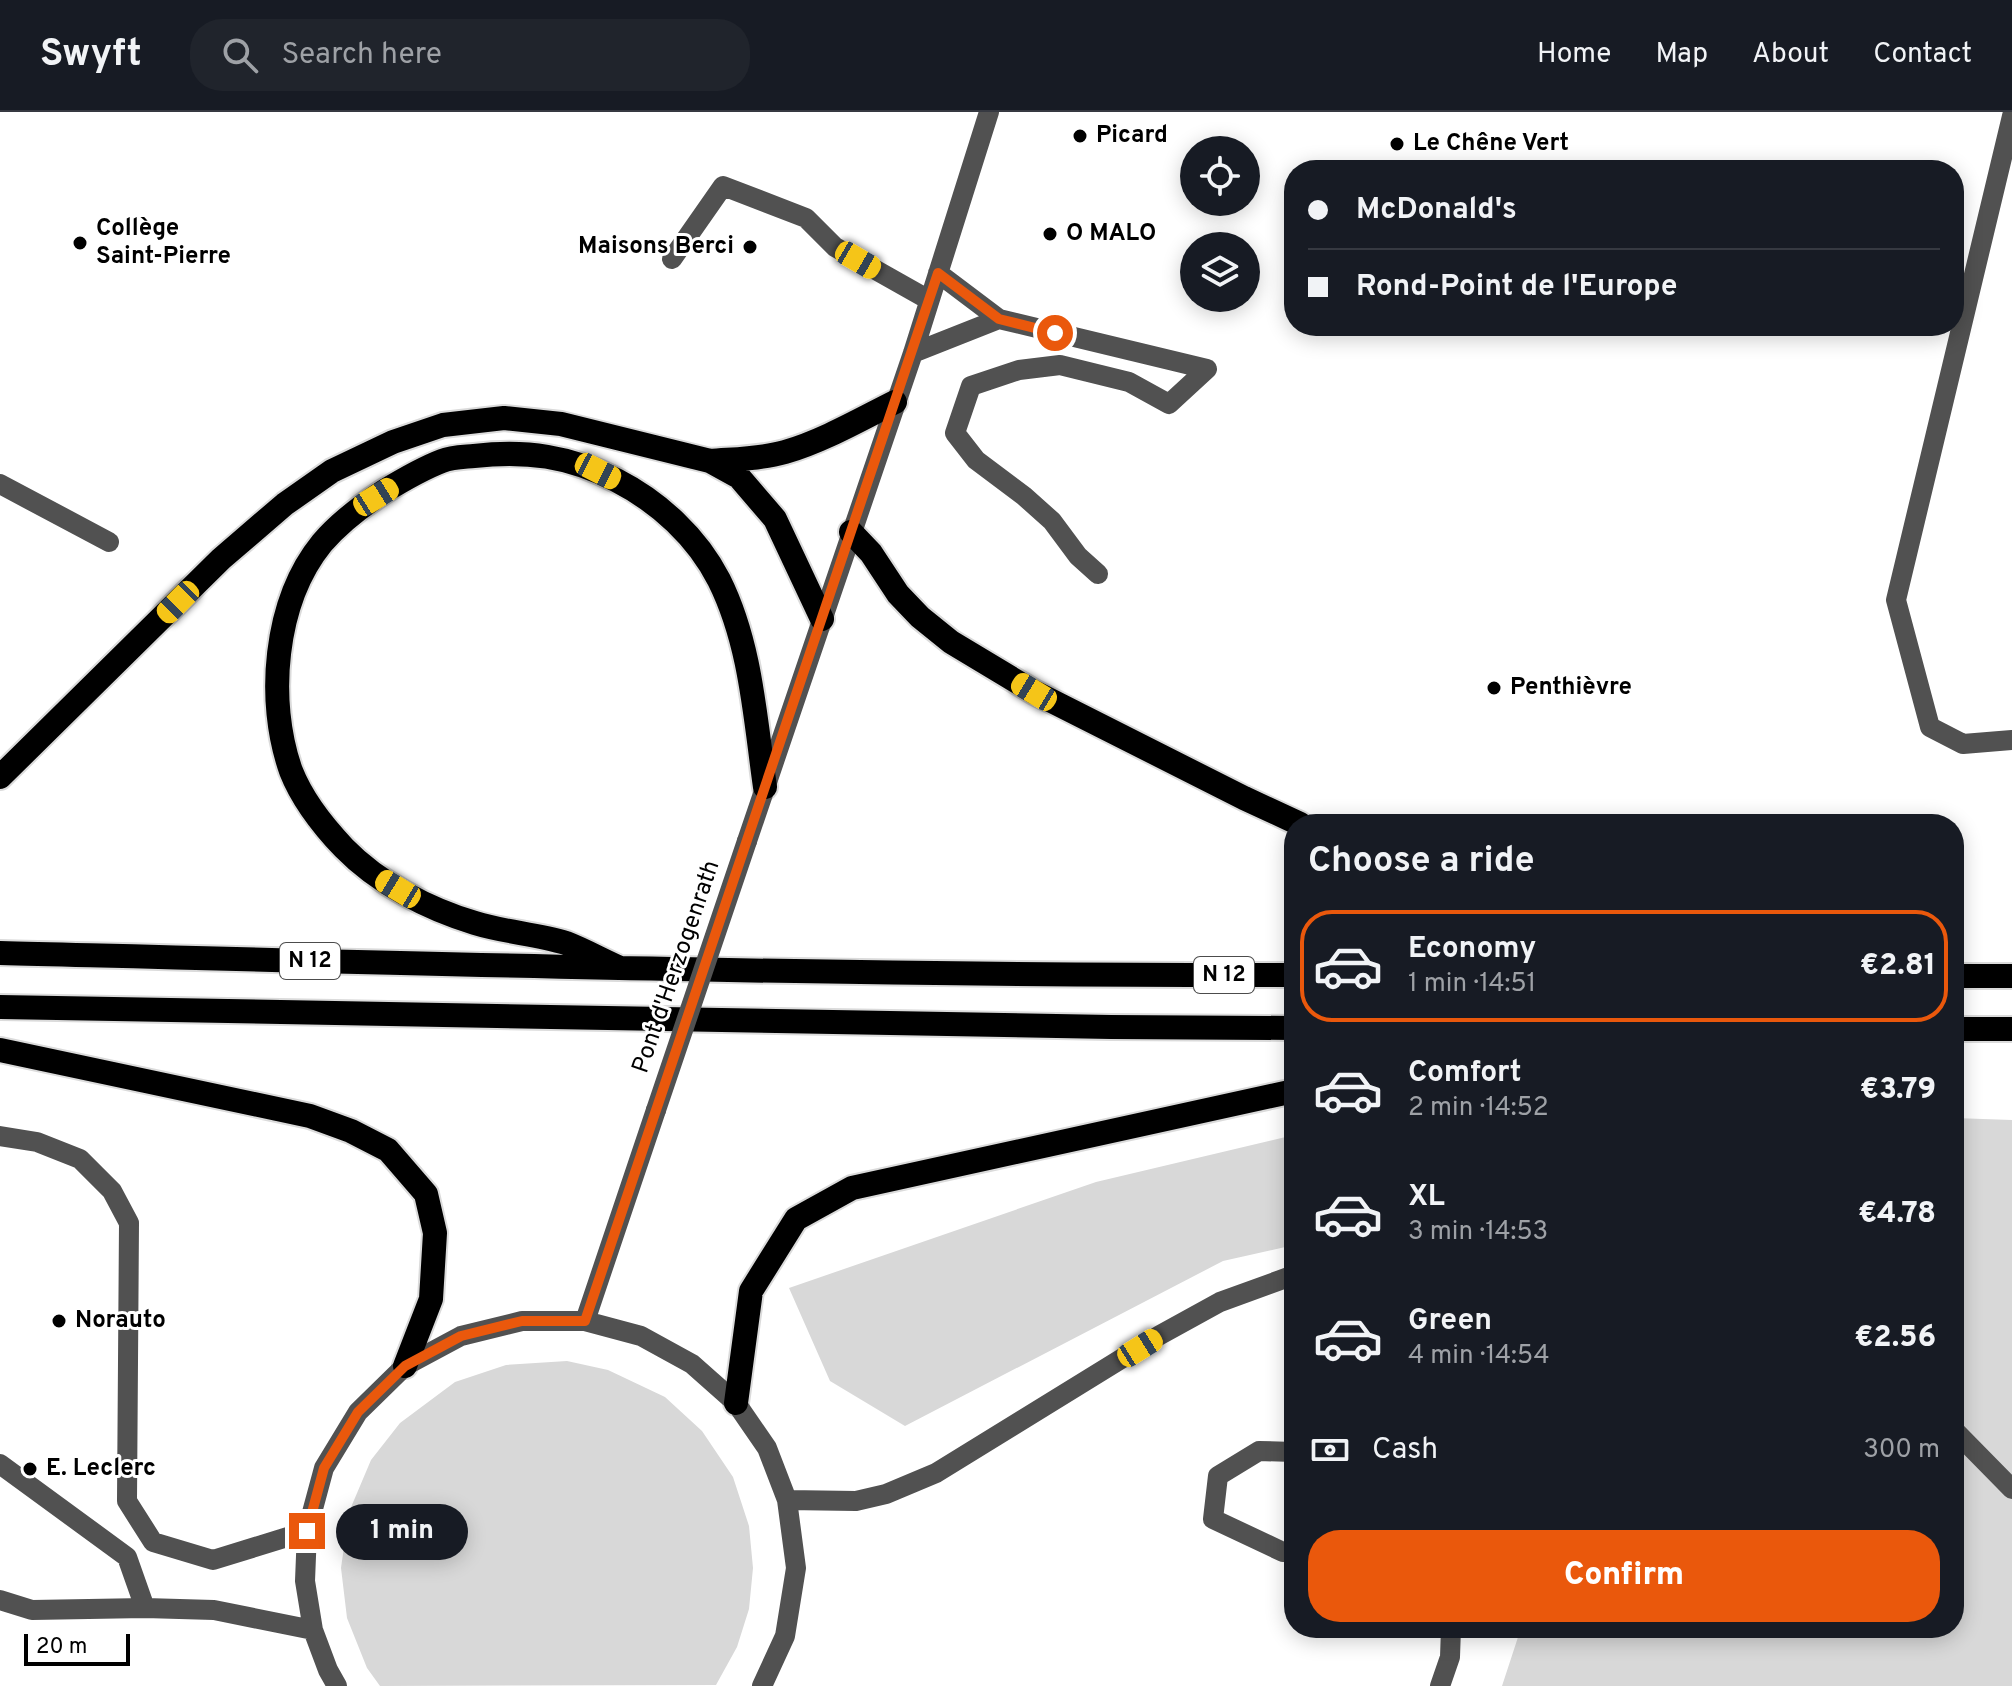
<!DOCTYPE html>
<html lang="en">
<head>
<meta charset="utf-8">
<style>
  :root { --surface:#171b24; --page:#20242c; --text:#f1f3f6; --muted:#9ea1a6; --line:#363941; --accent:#ea580c }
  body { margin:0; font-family:Overpass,sans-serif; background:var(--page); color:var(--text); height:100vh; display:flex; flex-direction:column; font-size:30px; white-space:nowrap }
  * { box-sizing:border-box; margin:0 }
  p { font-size:26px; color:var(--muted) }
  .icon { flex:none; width:44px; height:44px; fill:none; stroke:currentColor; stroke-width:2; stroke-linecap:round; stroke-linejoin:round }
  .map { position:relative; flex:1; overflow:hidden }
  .panel { position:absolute; left:1284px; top:702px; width:680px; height:824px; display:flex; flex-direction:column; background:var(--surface); border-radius:32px; box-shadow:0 4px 20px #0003 }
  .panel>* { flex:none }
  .top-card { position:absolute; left:1284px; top:48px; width:680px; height:176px; border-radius:32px; box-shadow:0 4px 20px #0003; display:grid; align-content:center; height:176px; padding:0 24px; background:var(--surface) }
  .tools { position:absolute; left:1180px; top:24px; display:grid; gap:16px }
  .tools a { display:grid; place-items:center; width:80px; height:80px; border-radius:50%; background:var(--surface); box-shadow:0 4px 20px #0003; font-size:40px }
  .scale { position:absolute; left:24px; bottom:20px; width:106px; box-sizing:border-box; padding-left:8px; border:4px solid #000; border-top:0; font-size:22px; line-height:28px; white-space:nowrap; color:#000; -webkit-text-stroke:6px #fff; paint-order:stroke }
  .end { position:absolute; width:36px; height:36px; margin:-18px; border:10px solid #ea580c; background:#fff; box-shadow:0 0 0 4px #fff }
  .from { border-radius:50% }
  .bubble { position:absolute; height:56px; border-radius:28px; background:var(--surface); box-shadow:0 4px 20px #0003; font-size:26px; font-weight:800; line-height:56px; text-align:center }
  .car { position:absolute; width:24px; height:48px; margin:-24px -12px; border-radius:10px; box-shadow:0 0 6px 2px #0007; background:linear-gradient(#f5c518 24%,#345 0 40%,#f5c518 0 76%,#345 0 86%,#f5c518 0) }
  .top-card b { display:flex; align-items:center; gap:28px; height:76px; font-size:30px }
  .top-card b+b { border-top:2px solid var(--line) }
  .top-card i { width:20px; height:20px; background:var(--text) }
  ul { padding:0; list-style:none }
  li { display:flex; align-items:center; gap:24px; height:112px; margin:0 16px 12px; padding:0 8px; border:4px solid transparent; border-radius:32px }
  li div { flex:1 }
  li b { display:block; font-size:30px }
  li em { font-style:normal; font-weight:800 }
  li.active { border-color:var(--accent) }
  li>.icon { width:72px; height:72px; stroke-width:1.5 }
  h2 { padding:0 24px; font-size:36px; line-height:96px }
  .pay { display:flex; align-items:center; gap:20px; height:88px; padding:0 24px; font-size:30px }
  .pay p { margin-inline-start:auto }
  .primary-button { display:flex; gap:16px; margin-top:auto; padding:16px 24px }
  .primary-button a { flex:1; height:92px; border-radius:32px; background:var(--accent); color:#fff; font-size:32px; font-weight:800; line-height:92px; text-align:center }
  header { display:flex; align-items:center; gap:48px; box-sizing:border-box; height:112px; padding:0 40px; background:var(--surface); border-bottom:2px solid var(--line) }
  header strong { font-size:38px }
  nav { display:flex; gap:44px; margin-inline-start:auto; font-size:28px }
  .search { width:560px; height:72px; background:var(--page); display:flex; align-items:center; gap:20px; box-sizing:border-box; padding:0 28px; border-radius:32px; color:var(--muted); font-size:30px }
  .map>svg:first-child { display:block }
  .green { fill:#d8d8d8 }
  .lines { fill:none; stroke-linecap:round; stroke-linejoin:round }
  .highway-casing { stroke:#dbdbdb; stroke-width:28 }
  .minor { stroke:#515151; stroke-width:20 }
  .highway { stroke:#000; stroke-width:24 }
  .minor-bridge { stroke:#515151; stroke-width:20 }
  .route { stroke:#ea580c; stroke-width:10 }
  .poi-dot { fill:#000; stroke:#fff; stroke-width:3 }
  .labels { text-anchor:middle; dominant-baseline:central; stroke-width:6; stroke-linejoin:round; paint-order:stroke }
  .shield { fill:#fff; stroke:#4c4c4c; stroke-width:2 }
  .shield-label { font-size:22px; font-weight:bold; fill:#000 }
  .poi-label { font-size:24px; font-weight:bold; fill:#000; stroke:#fff; text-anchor:start }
  .street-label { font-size:24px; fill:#000; stroke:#fff }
</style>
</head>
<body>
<header>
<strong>Swyft</strong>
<div class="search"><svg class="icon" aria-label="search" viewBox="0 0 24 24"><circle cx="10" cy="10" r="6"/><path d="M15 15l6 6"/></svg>Search here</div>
<nav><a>Home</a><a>Map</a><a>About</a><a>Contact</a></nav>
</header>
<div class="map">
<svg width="2012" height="1574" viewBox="0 0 2012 1574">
  <rect width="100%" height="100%" fill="#fff"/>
  <path class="green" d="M1954,1006L2012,1008V1574H1502L1521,1516H1954Z
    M1294,1023V1133L1223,1149L905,1314L830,1269L789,1176L1096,1070Z
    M567,1249L608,1258L665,1285L702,1319L733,1365L749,1414L753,1456L749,1497L737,1535L716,1573L380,1574L367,1556L347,1506L341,1456L349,1400L371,1348L400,1311L455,1270L506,1253Z"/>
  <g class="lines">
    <defs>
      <path id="highway" d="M710,349C734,347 761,347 785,340C823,329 861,307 895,290
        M851,420L871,441L898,482L920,505L951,530L1034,580L1244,686L1300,712
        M0,665L221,447L285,392L332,359L393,330L443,313L504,306L561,312L710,349L739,365L775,407L822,507
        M0,841C431,852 863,864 1294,863
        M620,856C602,848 584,838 566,831C536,822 504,820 475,811C428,797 378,771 344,736C323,714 302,687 291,659C266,589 274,490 322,431C340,410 360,395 383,380C401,369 421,357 442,349C452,345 464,345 474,344C526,338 569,344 616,368C659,390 697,425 719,468C751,532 755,605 765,675
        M1954,864H2012
        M0,895L1111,915L1294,916
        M1954,917H2012
        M0,938L310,1004L351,1019L388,1038L426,1082L435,1121L431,1187L405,1254
        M736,1291L751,1179L796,1107L852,1076L1294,979"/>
    </defs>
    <use href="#highway" class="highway-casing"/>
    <path class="minor" d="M2012,4L1896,488L1930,615L1963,632L2012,628
      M672,147L723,74L806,106L835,135L929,188
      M938,161L999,207L1207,257
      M913,241L999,207
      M0,372L109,430
      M1098,462L1078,444L1052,409L1024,384L976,348L955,321L971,274L1019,258L1060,253L1129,270L1169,292L1207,257
      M747,729L913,241L989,0
      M0,1024L37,1030L80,1047L112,1079L129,1111L127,1389L153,1430L213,1448L307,1419
      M585,1209L656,998
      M1954,1318L2012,1377
      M1294,1340L1259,1339L1218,1364L1213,1407L1283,1440H1294
      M0,1352L127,1445L145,1496
      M787,1388L856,1389L886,1382L936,1361L1160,1223L1220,1190L1294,1163
      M0,1488L32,1498L145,1496L214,1498L313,1518
      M337,1574L328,1558L313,1518L305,1469L307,1419L324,1356L358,1300L405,1254L461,1224L522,1209H585L641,1224L692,1252L736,1291L767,1336L787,1388L796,1456L785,1524L762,1574
      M1440,1574L1450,1545L1451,1516"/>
    <use href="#highway" class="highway"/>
    <path class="minor-bridge" d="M656,998L747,729"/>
  </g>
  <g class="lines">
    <path class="route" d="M307,1419L324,1356L358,1300L405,1254L461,1224L522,1209H585L938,161L999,207L1055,221"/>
  </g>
  <g class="poi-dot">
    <circle cx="1080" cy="24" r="8"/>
    <circle cx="1397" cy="32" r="8"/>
    <circle cx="1050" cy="122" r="8"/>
    <circle cx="80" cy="131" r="8"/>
    <circle cx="750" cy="135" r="8"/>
    <circle cx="1494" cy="576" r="8"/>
    <circle cx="59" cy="1209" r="8"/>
    <circle cx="30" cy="1357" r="8"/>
  </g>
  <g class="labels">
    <g class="shield">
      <rect x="280" y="831" width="60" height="36" rx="6"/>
      <rect x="1194" y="845" width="60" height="36" rx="6"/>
    </g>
    <g class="shield-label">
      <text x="310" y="849">N 12</text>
      <text x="1224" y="863">N 12</text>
    </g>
    <g class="poi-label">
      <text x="1096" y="24">Picard</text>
      <text x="1413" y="32">Le Chêne Vert</text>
      <text x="96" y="117">Collège<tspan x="96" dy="28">Saint-Pierre</tspan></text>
      <text x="1066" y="122">O MALO</text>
      <text x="734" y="135" text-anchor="end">Maisons Berci</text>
      <text x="1510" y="576">Penthièvre</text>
      <text x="75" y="1209">Norauto</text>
      <text x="46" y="1357">E. Leclerc</text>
    </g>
    <g class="street-label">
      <text transform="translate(677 855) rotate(-71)">Pont d'Herzogenrath</text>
    </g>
  </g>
</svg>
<div class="tools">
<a><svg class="icon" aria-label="locate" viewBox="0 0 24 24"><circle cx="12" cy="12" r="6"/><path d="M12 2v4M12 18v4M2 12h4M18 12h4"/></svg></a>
<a><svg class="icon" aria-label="layers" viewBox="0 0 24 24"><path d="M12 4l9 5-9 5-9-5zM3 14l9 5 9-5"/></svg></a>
</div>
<div class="scale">20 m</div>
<i class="end from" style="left:1055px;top:221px"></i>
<i class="end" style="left:307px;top:1419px"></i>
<div class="bubble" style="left:336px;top:1392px;width:132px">1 min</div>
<i class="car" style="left:858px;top:148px;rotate:120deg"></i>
<i class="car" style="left:598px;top:359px;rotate:117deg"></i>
<i class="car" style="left:376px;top:385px;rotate:58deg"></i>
<i class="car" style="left:178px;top:490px;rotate:225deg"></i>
<i class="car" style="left:1034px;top:580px;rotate:301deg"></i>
<i class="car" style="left:398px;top:777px;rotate:301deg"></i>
<i class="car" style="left:1140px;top:1236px;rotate:58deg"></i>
<div class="top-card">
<b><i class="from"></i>McDonald's</b>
<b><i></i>Rond-Point de l'Europe</b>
</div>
<section class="panel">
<h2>Choose a ride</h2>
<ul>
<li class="active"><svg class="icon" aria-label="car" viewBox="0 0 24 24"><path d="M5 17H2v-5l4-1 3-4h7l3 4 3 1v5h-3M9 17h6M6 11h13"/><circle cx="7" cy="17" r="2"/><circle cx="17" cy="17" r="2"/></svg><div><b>Economy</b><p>1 min · 14:51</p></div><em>€2.81</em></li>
<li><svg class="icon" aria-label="car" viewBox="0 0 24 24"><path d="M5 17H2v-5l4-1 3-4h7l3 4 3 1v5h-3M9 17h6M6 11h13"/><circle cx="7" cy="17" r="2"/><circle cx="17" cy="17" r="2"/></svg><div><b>Comfort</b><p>2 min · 14:52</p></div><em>€3.79</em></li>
<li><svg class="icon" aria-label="car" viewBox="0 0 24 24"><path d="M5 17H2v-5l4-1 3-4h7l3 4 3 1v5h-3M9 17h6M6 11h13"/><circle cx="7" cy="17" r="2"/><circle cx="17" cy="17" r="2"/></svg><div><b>XL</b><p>3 min · 14:53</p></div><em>€4.78</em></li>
<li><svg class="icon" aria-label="car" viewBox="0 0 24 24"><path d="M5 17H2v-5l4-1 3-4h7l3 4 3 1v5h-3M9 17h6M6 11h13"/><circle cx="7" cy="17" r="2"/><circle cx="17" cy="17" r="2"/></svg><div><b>Green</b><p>4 min · 14:54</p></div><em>€2.56</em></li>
</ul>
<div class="pay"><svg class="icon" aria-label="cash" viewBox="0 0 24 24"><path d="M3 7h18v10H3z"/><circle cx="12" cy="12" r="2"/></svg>Cash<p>300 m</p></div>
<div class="primary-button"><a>Confirm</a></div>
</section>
</div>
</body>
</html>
